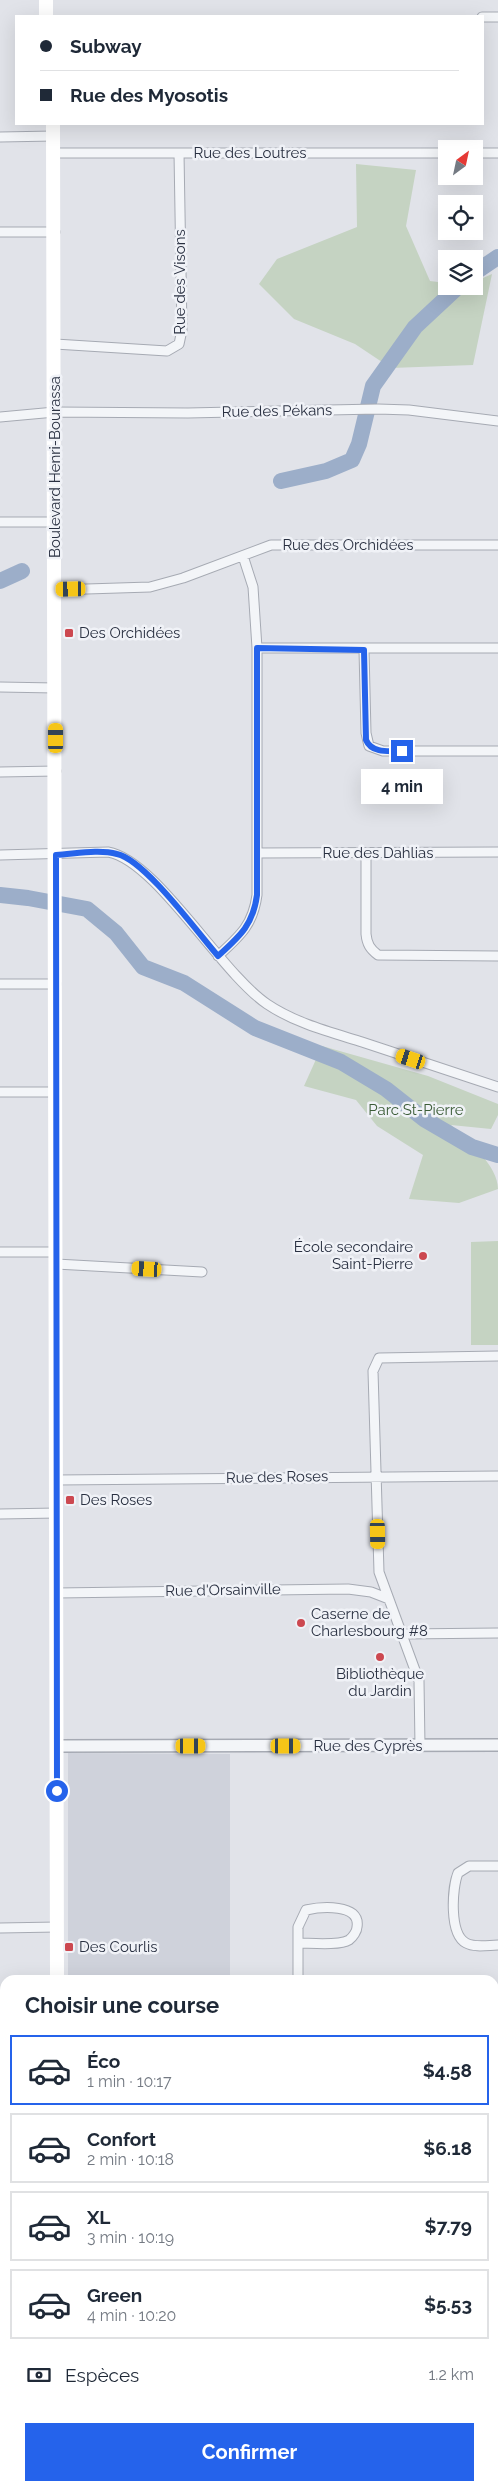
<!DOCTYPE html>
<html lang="fr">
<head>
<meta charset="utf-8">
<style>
  :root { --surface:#fff; --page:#f2f2f3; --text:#1f2937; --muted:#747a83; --line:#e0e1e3; --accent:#2563eb }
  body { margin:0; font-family:Raleway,sans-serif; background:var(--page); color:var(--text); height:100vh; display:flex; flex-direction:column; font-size:19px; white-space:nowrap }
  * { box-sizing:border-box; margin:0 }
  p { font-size:16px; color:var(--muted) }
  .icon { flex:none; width:28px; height:28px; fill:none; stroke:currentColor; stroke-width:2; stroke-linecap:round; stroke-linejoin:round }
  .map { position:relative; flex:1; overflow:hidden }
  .side { position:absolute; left:0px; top:1975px; width:499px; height:516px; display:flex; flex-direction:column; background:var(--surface); border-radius:15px 15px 0 0; box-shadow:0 5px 20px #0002 }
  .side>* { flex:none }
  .banner { position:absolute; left:15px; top:15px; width:469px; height:110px; border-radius:0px; box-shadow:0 5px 20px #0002; display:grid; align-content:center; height:110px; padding:0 25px; background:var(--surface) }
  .needle { width:32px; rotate:33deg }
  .fabs { position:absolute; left:438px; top:140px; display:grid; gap:10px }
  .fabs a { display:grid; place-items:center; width:45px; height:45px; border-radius:0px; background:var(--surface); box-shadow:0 5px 20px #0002; font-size:25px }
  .end { position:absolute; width:22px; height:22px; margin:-11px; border:6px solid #2563eb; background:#fff; box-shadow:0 0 0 2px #fff }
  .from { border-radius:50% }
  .bubble { position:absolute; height:35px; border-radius:0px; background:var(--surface); box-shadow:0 5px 20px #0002; font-size:16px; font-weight:700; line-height:35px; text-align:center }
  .car { position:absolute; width:15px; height:30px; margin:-15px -8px; border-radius:6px; box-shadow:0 0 4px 1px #0007; background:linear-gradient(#f5c518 24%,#345 0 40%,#f5c518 0 76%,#345 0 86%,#f5c518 0) }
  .banner b { display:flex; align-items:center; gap:18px; height:48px; font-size:19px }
  .banner b+b { border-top:1px solid var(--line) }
  .banner i { width:12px; height:12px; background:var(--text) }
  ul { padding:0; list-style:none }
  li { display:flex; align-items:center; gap:15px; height:70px; margin:0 10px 8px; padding:0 15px; border:2px solid var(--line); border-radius:0px }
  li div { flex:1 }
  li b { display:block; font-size:19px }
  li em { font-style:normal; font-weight:700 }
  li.active { border-color:var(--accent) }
  li>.icon { width:45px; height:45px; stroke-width:1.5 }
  h2 { padding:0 25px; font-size:22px; line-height:60px }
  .pay { display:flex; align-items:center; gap:12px; height:55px; padding:0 25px; font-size:19px }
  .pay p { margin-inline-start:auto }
  .button { display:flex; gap:10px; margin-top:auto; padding:10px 25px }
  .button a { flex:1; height:58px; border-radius:0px; background:var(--accent); color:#fff; font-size:20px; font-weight:700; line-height:58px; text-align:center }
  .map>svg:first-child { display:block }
  .built { fill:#cfd2db }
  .green { fill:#c5d3c2 }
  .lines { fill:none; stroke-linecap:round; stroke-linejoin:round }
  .river { stroke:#9caec9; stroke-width:16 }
  .minor-casing { stroke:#a6aab3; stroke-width:11 }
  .tertiary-casing { stroke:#a6aab3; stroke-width:14 }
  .minor { stroke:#f3f5f8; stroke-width:9 }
  .tertiary { stroke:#f3f5f8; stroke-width:11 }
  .secondary { stroke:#fff; stroke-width:14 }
  .route { stroke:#2563eb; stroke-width:6 }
  .poi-dot { fill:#cc4850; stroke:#f0f2f7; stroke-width:2 }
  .labels { text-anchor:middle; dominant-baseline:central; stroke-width:5; stroke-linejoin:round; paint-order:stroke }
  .street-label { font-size:15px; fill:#293041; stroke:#f0f2f7 }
  .poi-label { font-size:15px; fill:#293041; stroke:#f0f2f7; text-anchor:start }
  .park-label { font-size:15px; fill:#3b5c37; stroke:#f0f2f7 }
</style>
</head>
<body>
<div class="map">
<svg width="498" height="2491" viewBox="0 0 498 2491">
  <rect width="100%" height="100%" fill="#e1e3e9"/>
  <path class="built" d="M68,1753L230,1754V1980H68Z
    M0,2132L5,2133V2250L0,2249Z
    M0,2282H5V2334H0Z"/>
  <path class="green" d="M356,164L416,170L406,226L430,281L446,283V286H474V282L492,274L473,365L391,368L355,344L294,319L259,284L277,259L357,227Z
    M322,1046L428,1076L498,1104V1115L491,1129L451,1125C467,1140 498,1165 498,1189L459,1203L409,1199L423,1155L377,1126L356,1100L304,1086Z
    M498,1241V1345H471V1242Z
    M0,2459H5V2486H44V2491H0Z"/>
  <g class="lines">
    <path class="river" d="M474,273L498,257
      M281,481L326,471L352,460L359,444L373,386L415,327L459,286
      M0,581L22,571
      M0,895L28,898L87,909L116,933L143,967L184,983L255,1028L341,1062L386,1089L424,1119L472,1147L498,1155"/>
    <defs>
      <path id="minor" d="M482,17H498
        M0,137L54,136
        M55,153H446
        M474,153H498
        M0,232H55
        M55,344L167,351L179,344L182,330L179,153
        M0,417L55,412L188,413L378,409L409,410L498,421
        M0,522H55
        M55,590L150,587L183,578L271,545H498
        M257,648H498
        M364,650L366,733L369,746L383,751H498
        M0,687L55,688
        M0,772L56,771
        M257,853L498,852
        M366,854V934C367,944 370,949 378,955L498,956
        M0,855L108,852C156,860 220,972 267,1004C295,1023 330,1032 362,1042C407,1057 453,1072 498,1087
        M218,956C240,936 253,925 257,895V648L253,587L243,556
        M0,984H56
        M0,1092H56
        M0,1252H56
        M56,1264L202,1272
        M57,1480L498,1476
        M0,1514L57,1513
        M57,1593L348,1589L371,1592L389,1599
        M403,1634L498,1633
        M420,1746L419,1681L379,1572L373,1371L379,1358L498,1356
        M498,1866H469L458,1873C452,1888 449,1934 466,1943C475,1948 489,1945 498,1945
        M0,1928L57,1927
        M298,1980V1927L306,1910C320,1907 361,1903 357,1927C357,1931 353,1937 349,1940C339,1946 310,1943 298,1943
        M494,2052H498
        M494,2159H498
        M0,2200H5
        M494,2272H498
        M0,2339H5
        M494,2403H498"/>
      <path id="tertiary" d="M57,1746L498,1745"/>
    </defs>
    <use href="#minor" class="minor-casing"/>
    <use href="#tertiary" class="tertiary-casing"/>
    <use href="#minor" class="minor"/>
    <use href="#tertiary" class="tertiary"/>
    <path class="secondary" d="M46,0V16
      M53,124L57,1980
      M57,2491V2486"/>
  </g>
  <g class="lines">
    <path class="route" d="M57,1791L56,855C75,854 98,849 117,854C145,860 197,932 218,956C240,936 253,925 257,895V648L364,650L366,740C372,754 390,751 402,751"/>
  </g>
  <g class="poi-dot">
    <rect x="64" y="628" width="10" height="10" rx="2.5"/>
    <circle cx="423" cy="1256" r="5"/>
    <rect x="65" y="1495" width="10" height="10" rx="2.5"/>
    <circle cx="301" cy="1623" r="5"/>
    <circle cx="380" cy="1657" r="5"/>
    <rect x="64" y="1942" width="10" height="10" rx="2.5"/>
  </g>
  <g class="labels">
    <g class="street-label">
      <text x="250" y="153">Rue des Loutres</text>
      <text transform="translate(180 282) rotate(-90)">Rue des Visons</text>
      <text transform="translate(277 411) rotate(-1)">Rue des Pékans</text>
      <text transform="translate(55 467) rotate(-90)">Boulevard Henri-Bourassa</text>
      <text x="348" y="545">Rue des Orchidées</text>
      <text x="378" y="853">Rue des Dahlias</text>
      <text transform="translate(277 1477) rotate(-1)">Rue des Roses</text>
      <text transform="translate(223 1590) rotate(-1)">Rue d'Orsainville</text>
      <text x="368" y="1746">Rue des Cyprès</text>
    </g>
    <g class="poi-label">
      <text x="79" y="633">Des Orchidées</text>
      <text x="413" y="1247" text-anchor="end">École secondaire<tspan x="413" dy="17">Saint-Pierre</tspan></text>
      <text x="80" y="1500">Des Roses</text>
      <text x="311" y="1614">Caserne de<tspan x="311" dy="17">Charlesbourg #8</tspan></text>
      <text x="380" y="1674" text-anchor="middle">Bibliothèque<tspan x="380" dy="17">du Jardin</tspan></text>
      <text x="79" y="1947">Des Courlis</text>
    </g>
    <g class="park-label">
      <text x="416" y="1110">Parc St-Pierre</text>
    </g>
  </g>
</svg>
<div class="fabs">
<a><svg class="needle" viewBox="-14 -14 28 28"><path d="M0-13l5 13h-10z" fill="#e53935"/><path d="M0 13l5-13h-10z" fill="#747a83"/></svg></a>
<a><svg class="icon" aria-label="locate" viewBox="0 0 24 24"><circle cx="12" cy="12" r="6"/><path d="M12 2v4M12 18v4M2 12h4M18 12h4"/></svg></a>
<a><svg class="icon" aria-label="layers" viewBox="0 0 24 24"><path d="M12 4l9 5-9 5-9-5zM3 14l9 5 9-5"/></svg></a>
</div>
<i class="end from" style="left:57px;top:1791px"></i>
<i class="end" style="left:402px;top:751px"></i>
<div class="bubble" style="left:361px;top:769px;width:82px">4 min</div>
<i class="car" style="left:71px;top:589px;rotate:269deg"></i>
<i class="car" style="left:56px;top:738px;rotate:0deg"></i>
<i class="car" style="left:411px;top:1059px;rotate:288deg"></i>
<i class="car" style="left:147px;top:1269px;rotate:273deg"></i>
<i class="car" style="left:378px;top:1534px;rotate:179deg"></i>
<i class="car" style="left:191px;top:1746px;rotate:90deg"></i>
<i class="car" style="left:286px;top:1746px;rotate:90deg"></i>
<div class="banner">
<b><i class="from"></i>Subway</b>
<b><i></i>Rue des Myosotis</b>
</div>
<section class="side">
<h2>Choisir une course</h2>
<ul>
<li class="active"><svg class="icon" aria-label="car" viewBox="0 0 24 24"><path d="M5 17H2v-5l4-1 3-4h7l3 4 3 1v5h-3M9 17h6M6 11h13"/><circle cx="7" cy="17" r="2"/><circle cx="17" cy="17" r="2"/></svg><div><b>Éco</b><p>1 min · 10:17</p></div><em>$4.58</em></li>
<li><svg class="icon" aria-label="car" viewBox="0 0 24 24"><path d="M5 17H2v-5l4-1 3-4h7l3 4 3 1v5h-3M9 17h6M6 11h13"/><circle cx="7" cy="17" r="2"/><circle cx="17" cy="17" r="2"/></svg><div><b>Confort</b><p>2 min · 10:18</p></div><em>$6.18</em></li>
<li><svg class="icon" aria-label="car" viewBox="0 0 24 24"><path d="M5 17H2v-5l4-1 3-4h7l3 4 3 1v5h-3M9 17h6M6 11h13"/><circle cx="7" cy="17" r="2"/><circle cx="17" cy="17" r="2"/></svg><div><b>XL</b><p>3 min · 10:19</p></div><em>$7.79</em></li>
<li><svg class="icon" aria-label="car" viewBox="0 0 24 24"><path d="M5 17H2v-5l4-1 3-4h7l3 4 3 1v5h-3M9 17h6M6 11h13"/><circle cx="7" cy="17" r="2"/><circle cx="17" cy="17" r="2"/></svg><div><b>Green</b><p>4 min · 10:20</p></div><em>$5.53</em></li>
</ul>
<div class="pay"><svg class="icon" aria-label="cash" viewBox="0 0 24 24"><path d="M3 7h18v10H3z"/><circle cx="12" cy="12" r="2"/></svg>Espèces<p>1.2 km</p></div>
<div class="button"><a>Confirmer</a></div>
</section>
</div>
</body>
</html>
